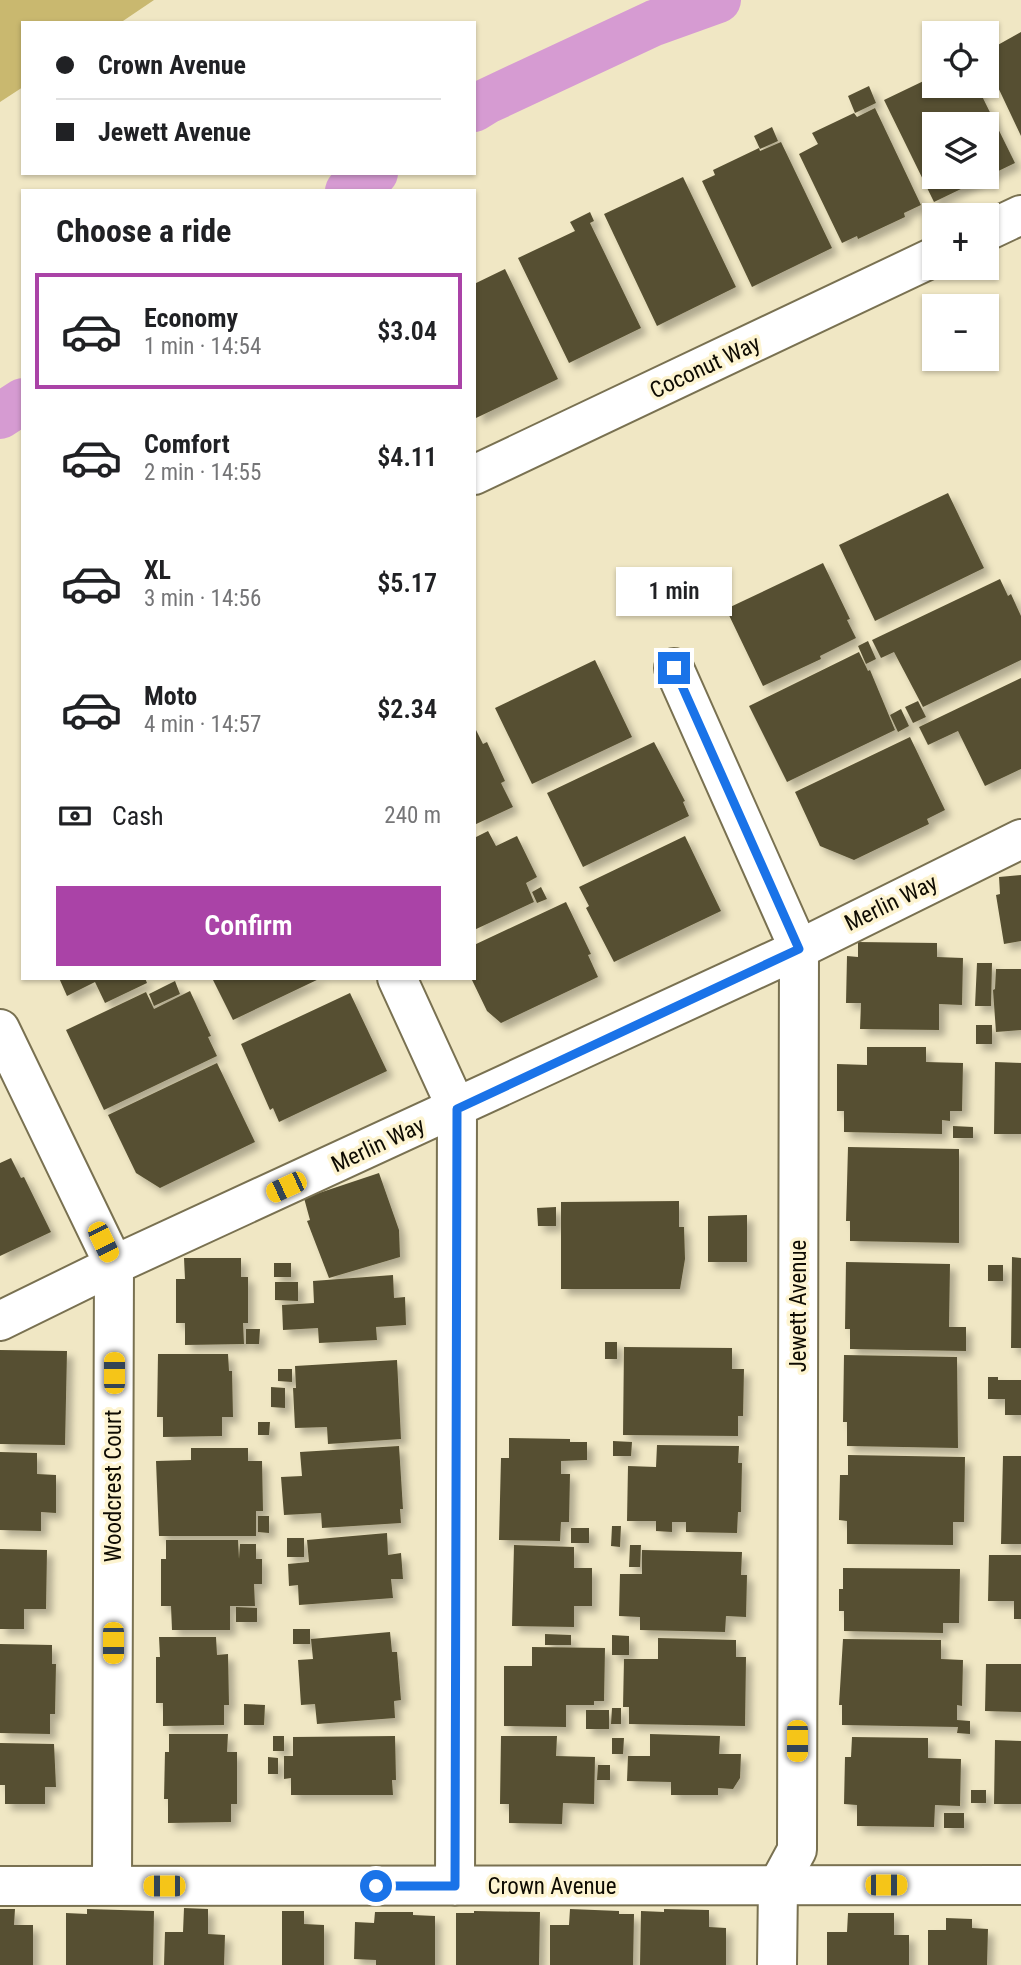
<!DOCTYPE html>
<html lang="en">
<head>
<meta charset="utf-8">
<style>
  :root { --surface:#fff; --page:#f6f6f6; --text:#202124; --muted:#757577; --line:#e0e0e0; --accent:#aa43a7 }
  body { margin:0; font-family:"Roboto Condensed",sans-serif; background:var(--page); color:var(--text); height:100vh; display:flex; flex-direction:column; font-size:26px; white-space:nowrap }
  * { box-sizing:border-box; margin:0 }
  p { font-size:23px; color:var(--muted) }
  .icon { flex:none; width:38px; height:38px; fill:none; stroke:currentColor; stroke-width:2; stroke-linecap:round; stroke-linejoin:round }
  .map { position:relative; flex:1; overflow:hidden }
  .drawer { position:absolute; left:21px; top:189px; width:455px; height:791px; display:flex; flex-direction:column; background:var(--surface); border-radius:0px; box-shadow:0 2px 5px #0004 }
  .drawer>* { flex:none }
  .top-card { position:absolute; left:21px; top:21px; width:455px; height:154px; border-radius:0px; box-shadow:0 2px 5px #0004; display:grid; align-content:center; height:154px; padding:0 35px; background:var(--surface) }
  .fabs { position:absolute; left:922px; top:21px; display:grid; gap:14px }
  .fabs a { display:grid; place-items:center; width:77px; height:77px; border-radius:0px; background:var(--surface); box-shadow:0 2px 5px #0004; font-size:35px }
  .end { position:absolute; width:32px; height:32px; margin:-16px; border:9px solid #1a73e8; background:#fff; box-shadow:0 0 0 4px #fff }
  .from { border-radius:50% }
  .bubble { position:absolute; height:49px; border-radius:0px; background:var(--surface); box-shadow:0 2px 5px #0004; font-size:23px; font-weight:600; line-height:49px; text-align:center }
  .car { position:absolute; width:21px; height:42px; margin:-21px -10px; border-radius:9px; box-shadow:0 0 5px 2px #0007; background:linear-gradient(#f5c518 24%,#345 0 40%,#f5c518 0 76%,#345 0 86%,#f5c518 0) }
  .top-card b { display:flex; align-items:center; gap:24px; height:66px; font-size:26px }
  .top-card b+b { border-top:2px solid var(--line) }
  .top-card i { width:18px; height:18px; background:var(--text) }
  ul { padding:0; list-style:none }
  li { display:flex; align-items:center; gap:21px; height:116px; margin:0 14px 10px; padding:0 21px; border:4px solid transparent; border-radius:0px }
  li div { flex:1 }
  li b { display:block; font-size:26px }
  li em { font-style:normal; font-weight:600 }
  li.selected { border-color:var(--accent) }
  li>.icon { width:63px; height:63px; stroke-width:1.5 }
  h2 { padding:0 35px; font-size:32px; line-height:84px }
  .pay { display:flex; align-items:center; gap:18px; height:77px; padding:0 35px; font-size:26px }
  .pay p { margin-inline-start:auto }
  .cta { display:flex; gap:14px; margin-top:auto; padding:14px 35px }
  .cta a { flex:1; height:80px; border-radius:0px; background:var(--accent); color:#fff; font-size:28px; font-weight:600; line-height:80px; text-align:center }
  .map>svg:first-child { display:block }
  .green { fill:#c9b86f }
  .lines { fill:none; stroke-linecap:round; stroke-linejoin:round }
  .canal { stroke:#d69bd2; stroke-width:46 }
  .building { fill:#575031; fill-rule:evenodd; filter:url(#shadow) }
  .minor-casing { stroke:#797151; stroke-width:42 }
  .tertiary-casing { stroke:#797151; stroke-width:42 }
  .minor { stroke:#fff; stroke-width:38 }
  .tertiary { stroke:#fff; stroke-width:38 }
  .route { stroke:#1a73e8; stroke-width:9 }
  .labels { text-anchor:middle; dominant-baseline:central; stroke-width:7; stroke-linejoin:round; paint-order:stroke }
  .street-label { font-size:23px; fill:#0e0b02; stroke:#fdf4d1 }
</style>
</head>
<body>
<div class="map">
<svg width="1021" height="1965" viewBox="0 0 1021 1965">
  <defs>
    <filter id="shadow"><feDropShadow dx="6" dy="6" stdDeviation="3.5" flood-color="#0004"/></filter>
  </defs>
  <rect width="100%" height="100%" fill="#f0e7c4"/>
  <path class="green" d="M0,0H154L120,23H23V87L0,102Z"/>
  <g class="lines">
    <path class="canal" d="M474,109L487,101L654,23L718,0
      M348,191L375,173
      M0,416L23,401"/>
  </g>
  <path class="building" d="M1021,32V136L987,64V51Z
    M934,76V86H977L1015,163L934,202L884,100ZM934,124H987V177H934Z
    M869,86L876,103L855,113L848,96Z
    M875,108L921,205L904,213L905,217L858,239L857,236L842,243L799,154L818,144L812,133L854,113L857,117Z
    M772,127L778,141L760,149L754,136Z
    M781,142L832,248L752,287L702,181L715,175L713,170L759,148L760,151Z
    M683,177L736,287L657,326L604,214Z
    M590,212L594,221L590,223L641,328L569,363L518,258L575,231L570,222Z
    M505,269L558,379L476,418L474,284Z
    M948,493L984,568L875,621L839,545Z
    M823,563L850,619L847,620L856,638L820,656L821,659L763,686L726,609Z
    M1000,579L1008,596L1011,594L1021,616V660L923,707L894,652L881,658L872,640Z
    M868,641L876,659L866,664L858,646Z
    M859,652L868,671L870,670L895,730L787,782L749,706Z
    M595,660L632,737L532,784L495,708Z
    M1021,678V769L985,786L958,731L928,745L919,727Z
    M918,701L926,717L913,723L905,707Z
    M901,709L909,726L898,732L890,715Z
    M474,726L483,744L487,742L505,781L501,783L513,807L474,825Z
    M910,737L945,810L927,819L929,824L854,860L820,846L795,792Z
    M654,742L685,801L683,802L689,816L583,867L547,793Z
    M488,831L496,846L517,836L537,877L526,883L534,902L474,930V838Z
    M685,836L721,911L614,962L586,908L589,906L579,887Z
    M1021,875V941L1004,944L996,895L1000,894L999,877Z
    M541,887L547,899L537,903L532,892Z
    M566,902L591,954L588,955L598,977L501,1023L487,1011L471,978H474V945Z
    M858,942L937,943V957L963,958L962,1005L939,1004V1030L860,1029L861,1003H846L847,956L858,957Z
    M977,963H992L991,1006H975Z
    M996,969H1021V1030L996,1032L993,990L995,989Z
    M59,978H145L147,983L105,1003L95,982L67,996Z
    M212,978H321L233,1020Z
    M175,981L180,994L154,1006L149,994Z
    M190,991L211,1036L208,1037L217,1056L104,1110L66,1030L146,992L154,1009Z
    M350,993L387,1071L279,1122L273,1108L270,1110L241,1044Z
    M976,1025H992V1044H976Z
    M867,1047H926V1062L963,1063L962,1111H950V1121L942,1120V1134L844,1132V1111H837V1064L867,1065Z
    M995,1062L1021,1063V1134H994Z
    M217,1063L255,1142L160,1188L136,1173L108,1115Z
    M953,1126L973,1127V1138H953Z
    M848,1147L959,1149V1243L850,1241V1221H846Z
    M11,1158L21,1178L24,1177L51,1232L0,1256V1163Z
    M379,1173L399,1230L400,1257L329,1278L307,1221L310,1220L304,1198Z
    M679,1201V1227H684L685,1259L680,1289H561V1202Z
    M556,1207V1226H538L537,1208Z
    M747,1215V1262H708V1216Z
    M1012,1257L1021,1258V1348H1011Z
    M184,1258H241V1277H248V1323H243L244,1344L185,1345V1323H176V1279H185Z
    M846,1262L950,1264L949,1327H966V1351L850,1349V1329H845Z
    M274,1263H291V1277H274Z
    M988,1265H1003V1281H988Z
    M393,1275L394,1298L405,1297L406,1325L376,1327L377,1340L319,1343L318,1328L283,1330L282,1305L314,1303L313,1281Z
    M275,1282H298V1301L275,1300Z
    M246,1329H260L259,1344H246Z
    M605,1342H617V1359H605Z
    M624,1347L732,1348V1369H744L743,1416H738V1436L623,1435Z
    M0,1350L67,1351L65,1445L0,1444Z
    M158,1354H228L229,1371H232L233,1417H222V1436L163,1437V1417H157Z
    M844,1355L957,1357L958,1448L847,1446V1422H843Z
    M397,1360L401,1439L328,1444L327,1427L295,1428L293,1388H296L295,1366Z
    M278,1369H292V1382L278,1381Z
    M988,1377H998V1380H1021V1415H1005V1399H988Z
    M271,1387L285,1388V1408L271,1407Z
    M258,1422H270L269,1435H258Z
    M509,1438L570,1439V1442H587V1460L561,1461V1474H570L569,1522H561L560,1541L499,1540L501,1458H509Z
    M613,1441L632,1442L631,1456H613Z
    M657,1445L739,1446L738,1463H742L741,1512H738L737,1533L686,1532V1522H672V1532L656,1531V1521H627L628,1466L656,1467Z
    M399,1446L403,1509H400L401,1523L322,1528L321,1513L284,1515L281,1477L302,1476L300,1452Z
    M191,1448H248V1461H262L263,1511H256V1536H159L156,1461L191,1460Z
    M0,1452L37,1453V1474L56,1475V1513L41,1512V1531L0,1530Z
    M848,1455L965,1457L964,1522H953V1545L847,1544V1521L839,1520L840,1475H848Z
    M1003,1456H1021V1544H1001Z
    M258,1516H269V1533L258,1532Z
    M612,1526H621L620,1547L611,1546Z
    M571,1528H589V1543H571Z
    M387,1533L388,1555L401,1553L403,1579H391L393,1598L299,1605L298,1585L289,1586L288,1564L309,1562L307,1540Z
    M287,1538H304V1557H287Z
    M166,1540H238L239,1559L240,1544H256V1559H262V1584H254L255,1606H230V1630H172L171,1606H161V1559H166Z
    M514,1545L574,1547V1568H592V1606H574V1627L512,1626Z
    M630,1545H641L640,1567H629Z
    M0,1549L47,1550L46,1609H24V1629H0Z
    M642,1550L742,1552L741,1575H747L746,1617L726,1616L725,1632L640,1630V1617L619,1616L620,1574H642Z
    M989,1555H1021V1619H1014V1601H988Z
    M843,1568L960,1569L959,1623H943V1633L844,1631V1611H839V1589H843Z
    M236,1607L257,1608V1622H236Z
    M293,1629H310V1644H293Z
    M390,1632L392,1652H397L401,1700L394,1701L395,1718L317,1724L315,1704L301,1705L298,1660L313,1659L311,1639Z
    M545,1634L571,1635V1645H545Z
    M612,1635L629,1636V1655H612Z
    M159,1637H216L217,1655L228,1654L229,1705H224V1725L163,1726V1703H156V1657H160Z
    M658,1638L736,1640V1657H746L745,1726L629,1724V1707H623L624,1659H658Z
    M843,1639L941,1640V1659L963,1660L962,1706L957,1705V1720L970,1721V1734L957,1733L958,1727L842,1725V1705H839Z
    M0,1644L52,1645V1664H56L55,1714H50V1734L0,1733Z
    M532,1647L605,1648L604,1701H594V1705H566V1727L504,1726V1666H532Z
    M986,1664H1021V1712L985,1711Z
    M244,1704L265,1705L264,1725H244Z
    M612,1708H621V1724H611Z
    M586,1710H609V1729H586Z
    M169,1734H228L227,1752H237V1804H231V1822L168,1823V1799H164L165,1752H169Z
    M650,1734L720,1736L719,1754H741L740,1778L733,1789L718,1788V1795H671V1782L627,1781L628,1756H650Z
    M273,1736H284V1751H273Z
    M395,1736L396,1780H392L393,1795H291V1778L284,1779V1756H293V1737Z
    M501,1736H557L556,1756L595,1757L594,1804L563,1803L562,1824L509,1823V1804H500Z
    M852,1737L928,1738V1758L961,1759L960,1806L935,1805L934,1827L857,1826V1805L844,1804L845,1757H851Z
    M612,1738H624L623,1754H612Z
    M995,1740L1021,1741V1804H994Z
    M0,1743L54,1744L56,1787H45V1804H5V1785H0Z
    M268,1757L278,1758V1774H268Z
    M598,1765H610V1780H597Z
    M971,1790H986V1803H971Z
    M944,1813H964V1828H944Z
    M184,1908L208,1909V1934L225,1935L224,1965H164L165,1932H183Z
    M0,1909H15L14,1925H33V1965H0Z
    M87,1909L154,1911L153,1965H66V1913L87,1914Z
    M570,1909L619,1911V1914H634L633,1965H550V1925H569Z
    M664,1909L709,1910V1927L726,1928V1965H640L641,1911L664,1912Z
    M282,1911H304V1924L324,1925V1965H282Z
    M474,1911L540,1912L539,1965H456V1913H474Z
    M375,1912H413V1915L435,1916V1965H376V1960L354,1959L355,1922L374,1923Z
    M848,1913H894V1935H909V1965H827V1932H847Z
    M946,1918L972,1919V1928L988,1929L987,1965H928V1930H946Z"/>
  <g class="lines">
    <defs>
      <path id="minor" d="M987,231L1021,215
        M474,475L934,257
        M397,978L457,1109L455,1886
        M0,1029L114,1265L112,1886
        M0,1321L114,1265L799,949L1021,839
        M0,1886L1021,1885"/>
      <path id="tertiary" d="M674,668L799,949L797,1850L778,1885L777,1965"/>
    </defs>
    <use href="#minor" class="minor-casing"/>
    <use href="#tertiary" class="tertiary-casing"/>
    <use href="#minor" class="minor"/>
    <use href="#tertiary" class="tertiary"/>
  </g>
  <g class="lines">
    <path class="route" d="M376,1886H455L457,1109L799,949L674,668"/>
  </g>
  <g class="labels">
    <g class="street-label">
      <text transform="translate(705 367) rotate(-25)">Coconut Way</text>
      <text transform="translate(891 903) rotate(-26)">Merlin Way</text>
      <text transform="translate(378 1145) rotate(-25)">Merlin Way</text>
      <text transform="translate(798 1306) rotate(-90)">Jewett Avenue</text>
      <text transform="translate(113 1486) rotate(-90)">Woodcrest Court</text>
      <text x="552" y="1886">Crown Avenue</text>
    </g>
  </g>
</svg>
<div class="fabs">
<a><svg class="icon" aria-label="locate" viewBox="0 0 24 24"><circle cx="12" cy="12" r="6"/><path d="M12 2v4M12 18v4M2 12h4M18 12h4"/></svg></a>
<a><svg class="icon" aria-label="layers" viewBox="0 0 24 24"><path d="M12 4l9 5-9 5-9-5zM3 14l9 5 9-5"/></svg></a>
<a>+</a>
<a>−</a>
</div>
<i class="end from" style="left:376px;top:1886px"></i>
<i class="end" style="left:674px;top:668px"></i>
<div class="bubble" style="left:616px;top:567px;width:116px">1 min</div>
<i class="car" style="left:286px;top:1187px;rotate:245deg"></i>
<i class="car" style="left:103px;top:1242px;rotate:154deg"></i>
<i class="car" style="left:114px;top:1373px;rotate:0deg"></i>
<i class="car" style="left:113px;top:1643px;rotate:180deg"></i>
<i class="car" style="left:797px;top:1741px;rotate:180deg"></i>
<i class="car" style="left:886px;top:1885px;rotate:90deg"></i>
<i class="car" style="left:164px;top:1886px;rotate:270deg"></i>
<div class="top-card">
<b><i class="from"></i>Crown Avenue</b>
<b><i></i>Jewett Avenue</b>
</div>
<section class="drawer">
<h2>Choose a ride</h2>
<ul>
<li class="selected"><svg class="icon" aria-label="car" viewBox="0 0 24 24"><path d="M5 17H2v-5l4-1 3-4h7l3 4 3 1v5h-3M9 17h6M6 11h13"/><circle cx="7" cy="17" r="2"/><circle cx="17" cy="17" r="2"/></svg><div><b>Economy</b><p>1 min · 14:54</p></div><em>$3.04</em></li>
<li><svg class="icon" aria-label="car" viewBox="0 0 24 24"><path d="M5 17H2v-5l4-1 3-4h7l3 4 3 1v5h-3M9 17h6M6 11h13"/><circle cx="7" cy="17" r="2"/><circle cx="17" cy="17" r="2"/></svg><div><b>Comfort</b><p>2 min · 14:55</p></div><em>$4.11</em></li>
<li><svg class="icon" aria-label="car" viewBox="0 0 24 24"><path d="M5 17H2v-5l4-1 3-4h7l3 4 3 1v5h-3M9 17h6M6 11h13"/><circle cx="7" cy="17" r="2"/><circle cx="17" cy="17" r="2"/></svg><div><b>XL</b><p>3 min · 14:56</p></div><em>$5.17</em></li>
<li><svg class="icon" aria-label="car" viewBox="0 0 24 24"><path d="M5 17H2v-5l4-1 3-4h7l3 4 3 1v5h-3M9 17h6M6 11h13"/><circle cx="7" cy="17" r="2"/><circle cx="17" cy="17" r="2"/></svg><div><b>Moto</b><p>4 min · 14:57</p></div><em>$2.34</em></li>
</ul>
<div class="pay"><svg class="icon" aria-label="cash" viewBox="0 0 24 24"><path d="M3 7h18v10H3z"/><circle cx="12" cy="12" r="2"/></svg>Cash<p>240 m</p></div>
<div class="cta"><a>Confirm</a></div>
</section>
</div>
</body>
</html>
